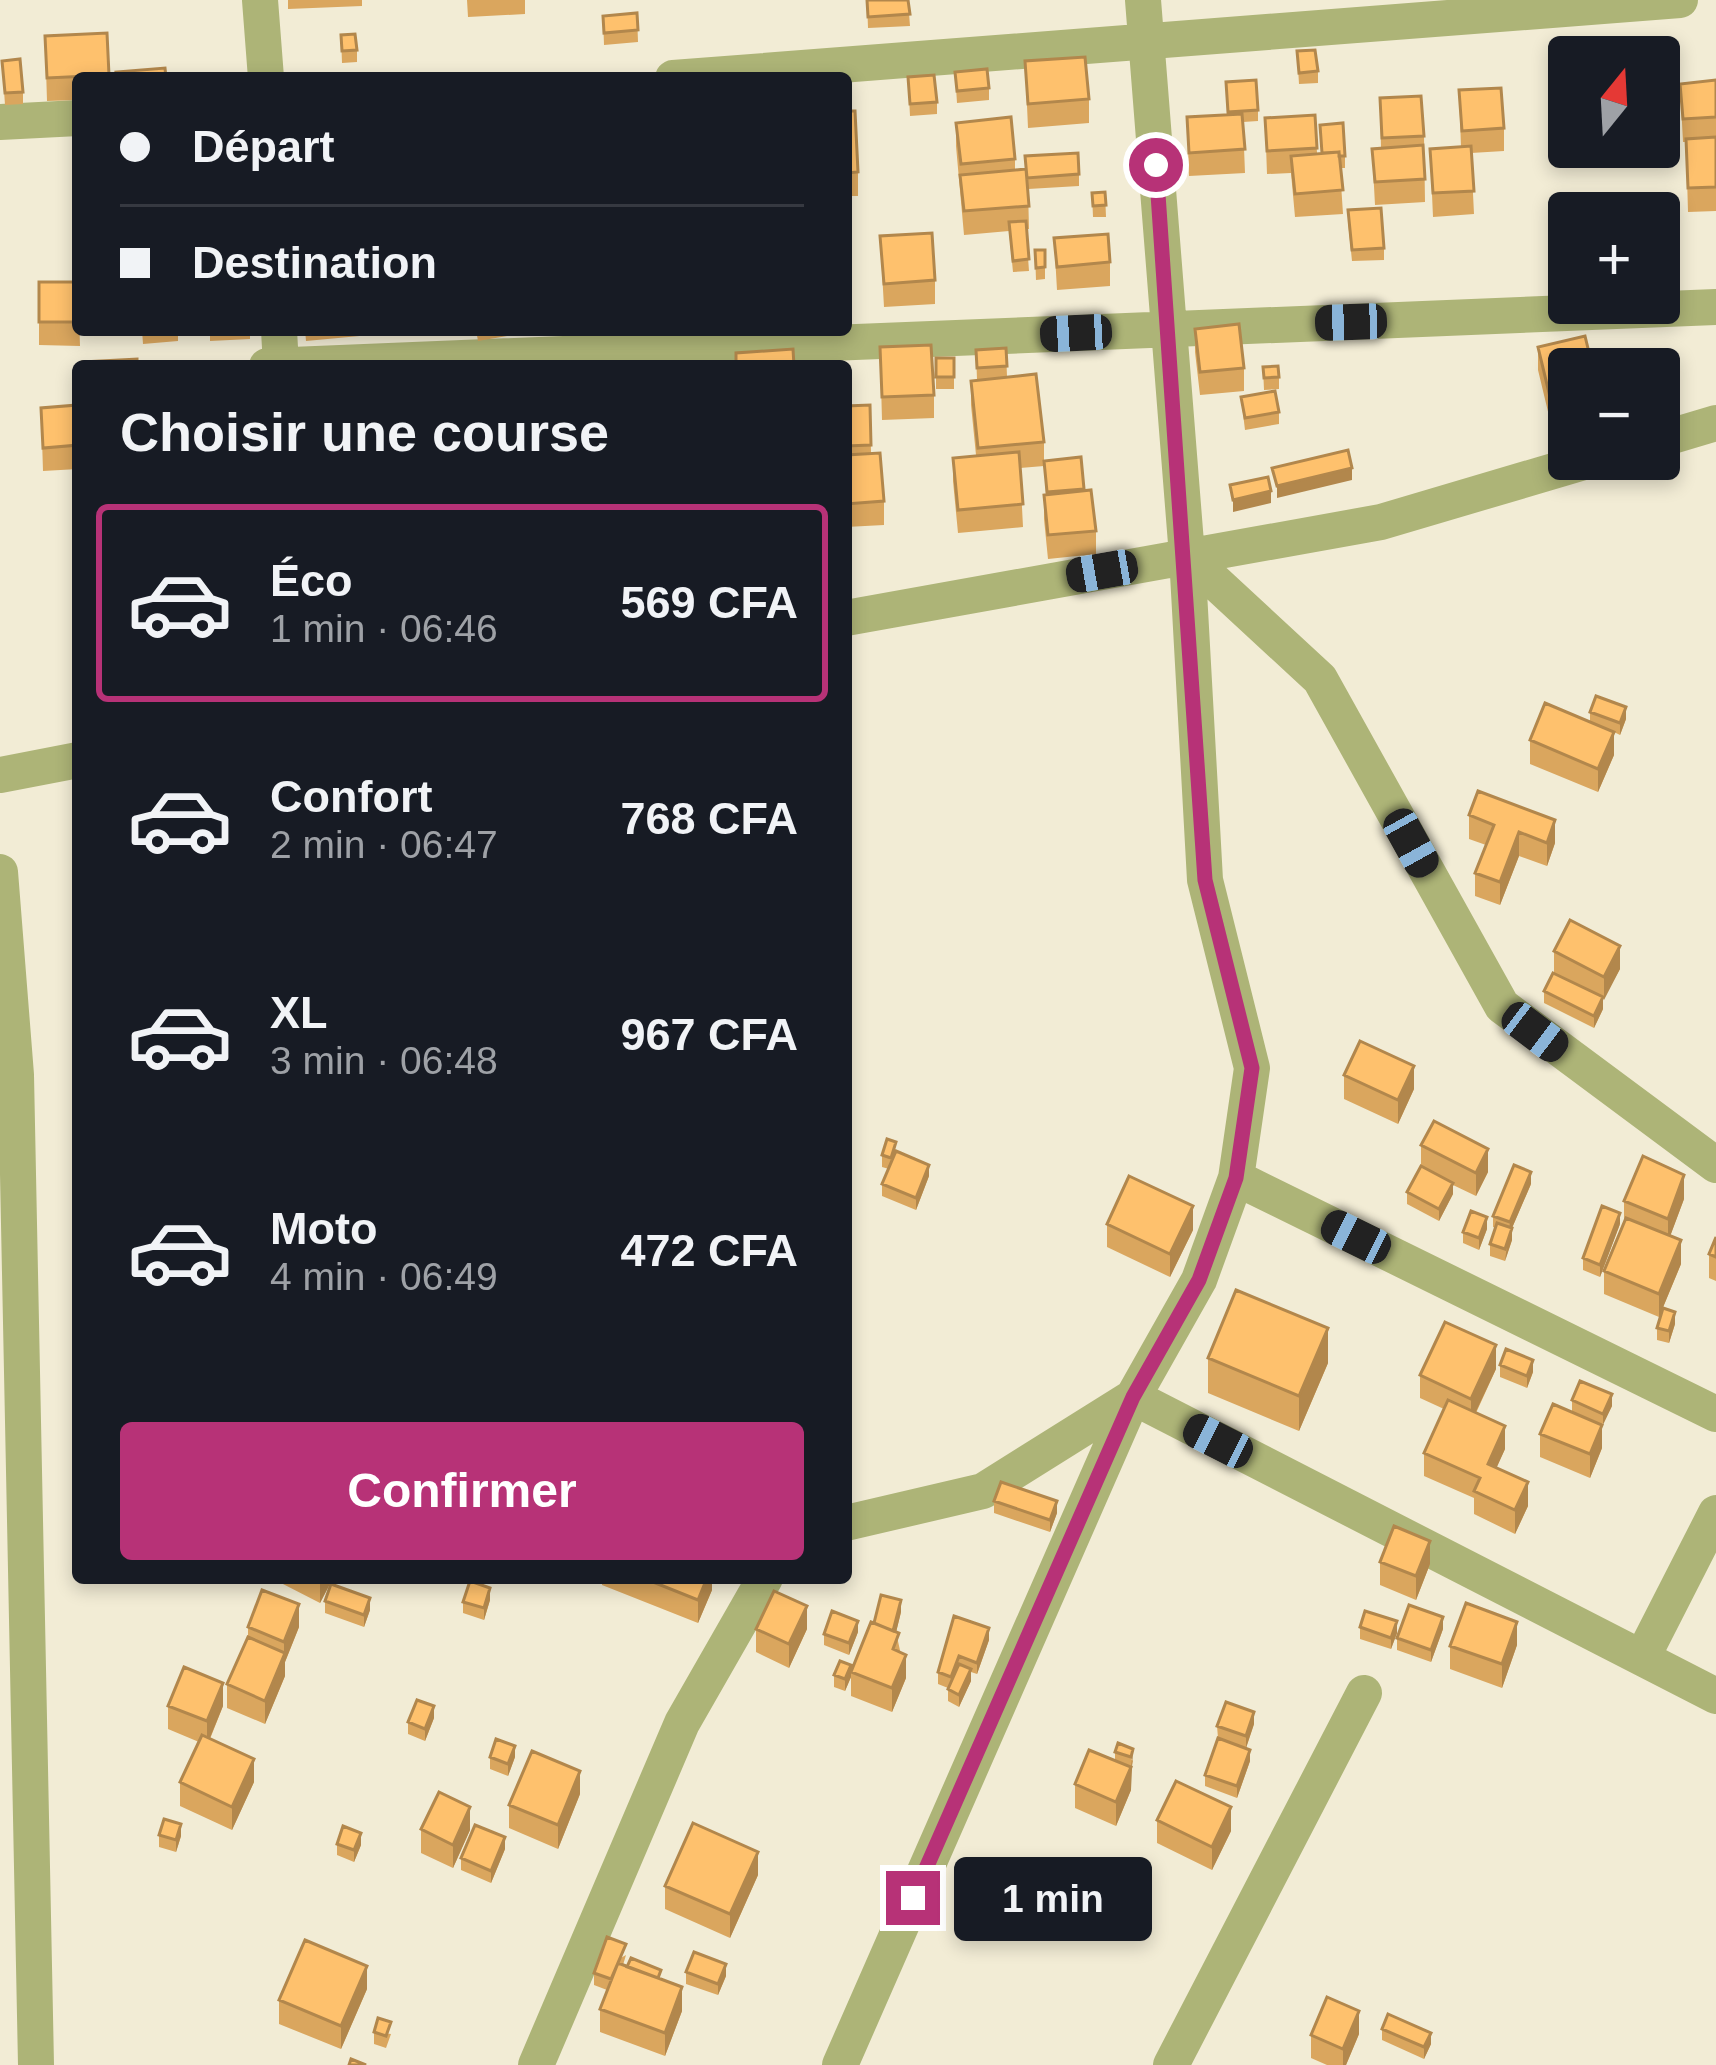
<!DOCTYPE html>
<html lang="fr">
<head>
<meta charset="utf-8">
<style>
  :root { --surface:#171b24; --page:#242831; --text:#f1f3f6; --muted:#9ea1a6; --line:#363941; --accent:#b73277 }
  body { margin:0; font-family:Helvetica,sans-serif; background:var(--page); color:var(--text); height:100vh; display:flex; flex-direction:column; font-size:45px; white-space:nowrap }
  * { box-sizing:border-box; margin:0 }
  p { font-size:39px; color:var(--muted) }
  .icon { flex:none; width:66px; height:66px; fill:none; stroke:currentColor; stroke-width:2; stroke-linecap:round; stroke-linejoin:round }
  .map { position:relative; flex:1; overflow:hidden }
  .side { position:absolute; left:72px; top:360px; width:780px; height:1224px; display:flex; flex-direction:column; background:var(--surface); border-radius:12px; box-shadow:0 6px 18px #0003 }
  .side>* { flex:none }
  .hud { position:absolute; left:72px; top:72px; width:780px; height:264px; border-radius:12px; box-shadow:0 6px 18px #0003; display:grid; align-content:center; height:264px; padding:0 48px; background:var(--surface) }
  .needle { width:78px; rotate:18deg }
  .controls { position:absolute; left:1548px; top:36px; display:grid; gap:24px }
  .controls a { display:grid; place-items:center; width:132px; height:132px; border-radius:12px; background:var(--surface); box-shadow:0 6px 18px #0003; font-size:60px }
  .end { position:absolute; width:54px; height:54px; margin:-27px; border:15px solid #b73277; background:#fff; box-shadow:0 0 0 6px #fff }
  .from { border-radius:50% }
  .bubble { position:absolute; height:84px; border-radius:12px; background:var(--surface); box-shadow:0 6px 18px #0003; font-size:39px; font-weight:700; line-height:84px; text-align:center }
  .car { position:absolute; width:36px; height:72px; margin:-36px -18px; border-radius:15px; box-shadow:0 0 9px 3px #0007; background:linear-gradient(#222 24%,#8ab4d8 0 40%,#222 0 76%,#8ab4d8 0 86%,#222 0) }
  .hud b { display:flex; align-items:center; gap:42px; height:114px; font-size:45px }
  .hud b+b { border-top:3px solid var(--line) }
  .hud i { width:30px; height:30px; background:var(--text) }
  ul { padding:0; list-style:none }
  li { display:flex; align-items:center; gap:36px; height:198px; margin:0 24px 18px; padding:0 24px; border:6px solid transparent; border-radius:12px }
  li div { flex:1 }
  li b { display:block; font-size:45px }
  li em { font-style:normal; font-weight:700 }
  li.selected { border-color:var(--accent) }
  li>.icon { width:108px; height:108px; stroke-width:1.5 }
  h2 { padding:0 48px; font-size:54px; line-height:144px }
  .button { display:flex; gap:24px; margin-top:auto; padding:24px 48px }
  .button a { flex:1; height:138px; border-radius:12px; background:var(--accent); color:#fff; font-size:48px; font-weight:700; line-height:138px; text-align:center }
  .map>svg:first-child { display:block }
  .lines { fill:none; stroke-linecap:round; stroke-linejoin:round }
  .minor { stroke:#adb477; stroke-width:36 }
  .wall { fill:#daa65e }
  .shaded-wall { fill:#b2874c }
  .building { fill:#fec16d; stroke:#b2874c; stroke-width:3 }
  .route { stroke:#b73277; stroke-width:15 }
</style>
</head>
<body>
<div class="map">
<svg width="1716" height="2065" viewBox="0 0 1716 2065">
  <rect width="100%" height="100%" fill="#f2ecd5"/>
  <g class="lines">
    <path class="minor" d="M260,0L266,78
      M673,78L1680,0
      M0,122L78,118
      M279,330L281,366
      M267,366L1716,307
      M1659,440L1716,423
      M1187,556L1320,679L1502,1006L1716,1165
      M846,618L1381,522L1594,459
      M0,775L78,760
      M0,872L16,1075L36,2065
      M1236,1178L1716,1414
      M846,1523L983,1491L1133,1397L1199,1280L1236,1178L1252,1068L1205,880L1187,556L1143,0
      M1642,1658L1716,1513
      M536,2065L682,1723L765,1578
      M840,2065L1133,1397L1716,1696
      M1171,2065L1364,1693"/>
  </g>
  <path class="wall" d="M288,0H362V6L288,9Z
    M467,0H525V14L468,17Z
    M867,0H908L910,26L868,28Z
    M637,13L638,42L604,45L603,16Z
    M107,33L109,78H78V100L47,101L45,36Z
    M341,35L357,50V62L342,63Z
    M1297,51L1318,71V83L1299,84Z
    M2,61L23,92V104L5,105Z
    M1025,61L1089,99V123L1028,128Z
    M955,72L989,88V100L957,103Z
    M908,77L937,102V114L910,116Z
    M1716,80V211L1688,212L1686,142H1683L1680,84Z
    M1226,82L1258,110V121L1243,122L1245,173L1189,176L1187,117L1227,114Z
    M1459,90L1504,128V151L1471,153L1474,214L1433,217L1430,149L1461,147Z
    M1380,98L1424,136L1425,202L1375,205L1372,149L1381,148Z
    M846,111L858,172V196H846Z
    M1315,115L1317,153L1345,156V168H1340L1343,214L1295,217L1291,173L1267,174L1265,118Z
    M956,123L1015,159V170L1079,174V186L1028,189L1029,229H1026L1029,271L1013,272L1009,231L964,235L956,146Z
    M1105,192L1106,217H1093L1092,193Z
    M1348,222L1384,248V260L1352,261Z
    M880,236L935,280V304L884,307Z
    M1054,238L1110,262V286L1057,290Z
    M1035,250H1045V279L1036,280Z
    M39,282H78L80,346L39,345Z
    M1195,329L1244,368V391L1200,395L1195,352Z
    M142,330H178V341L143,344Z
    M210,330H250V339L210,341Z
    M305,330H381V334L306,341Z
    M476,330H543L478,341Z
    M1585,336L1550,420L1538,370V347Z
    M880,347L934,395V418L882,420Z
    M1006,348L1007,377L1044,442V466L1020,468L1023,527L958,533L953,481V458L976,455L971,405V381L1000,378L977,380L976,350Z
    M936,358H954V389H936Z
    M1263,367L1279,377V389L1264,390Z
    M1241,397L1279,412V424L1245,430Z
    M78,405V469L43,471L41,408Z
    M870,405L871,453L884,501V525L846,527V406Z
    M1081,457L1084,491L1096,531V554L1048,559L1044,519V495H1046L1044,461Z
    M1590,712L1626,719L1620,735L1614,732V755L1598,792L1530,764V740L1590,722Z
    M1469,815L1555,843L1547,866L1519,856L1500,905L1475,896V873L1486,845L1469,839Z
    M1554,951L1620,969L1603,999V1009L1594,1028L1544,1003V991L1554,973Z
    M1344,1075L1414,1089L1398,1124L1344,1099Z
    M1421,1145L1488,1172L1476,1196L1453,1185V1194L1439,1221L1407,1204V1192L1421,1166Z
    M896,1151L929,1176L916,1210L882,1196V1184L889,1169L882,1167V1155Z
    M1531,1184L1512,1228V1240L1505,1261L1490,1256V1244L1496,1228L1493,1227V1216Z
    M1684,1199L1670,1236L1681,1264L1659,1317L1604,1294V1271L1624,1222V1201Z
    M1107,1224L1193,1230L1170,1277L1107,1247Z
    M1620,1224L1600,1277L1583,1270V1258Z
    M1487,1229L1479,1250L1463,1243V1232Z
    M1716,1237V1281L1709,1278V1254Z
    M1675,1324L1669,1343L1657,1340V1328Z
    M1208,1358L1328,1363L1299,1431L1208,1393Z
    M1500,1365L1533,1372L1527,1388L1500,1377Z
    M1496,1369L1476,1413L1505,1449L1496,1468L1528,1506L1515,1534L1474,1514V1498L1424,1476V1453L1444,1409L1420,1398V1375Z
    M1572,1400L1612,1406L1602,1425V1448L1590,1478L1540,1457V1434L1572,1412Z
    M994,1501L1057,1513L1050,1532L994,1513Z
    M1380,1562L1430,1564L1416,1600L1380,1585Z
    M281,1578H333L320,1603L281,1583Z
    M602,1578H712V1590L698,1623L602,1585Z
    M490,1600L484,1620L463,1613V1602Z
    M325,1601L370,1610L364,1627L325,1613Z
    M901,1612L896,1632L906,1678L892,1712L851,1696V1672L874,1623Z
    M954,1616L989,1640L977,1674L971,1672V1681L959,1707L948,1701V1688L938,1684V1672Z
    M248,1627H299L285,1662V1676L265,1724L227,1708V1684L248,1638Z
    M1360,1627L1397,1633L1391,1649L1360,1639Z
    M756,1629H807L789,1668L756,1652Z
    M1443,1629L1431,1662L1397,1650V1638Z
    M858,1632L849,1655L824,1645V1634Z
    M1517,1645L1502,1688L1450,1669V1646Z
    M834,1675L851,1677L845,1691L834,1687Z
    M168,1706H223L210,1739L254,1782L232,1830L180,1806V1782L199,1742L168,1729Z
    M434,1718L425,1741L408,1734V1722Z
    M1254,1724L1246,1748L1250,1761L1237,1798L1205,1786V1775L1218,1738L1217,1726Z
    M1118,1743L1133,1761L1131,1768V1790L1116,1826L1075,1808V1784L1115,1760V1752Z
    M490,1757H515L508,1776L490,1769Z
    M580,1794L558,1849L509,1828V1805Z
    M1157,1820L1231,1831L1212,1870L1157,1843Z
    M421,1829L470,1830L453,1868L421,1853Z
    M159,1835L181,1836L176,1852L159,1847Z
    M337,1844L361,1845L354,1862L337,1855Z
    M505,1849L491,1883L461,1870V1858Z
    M758,1875L730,1938L665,1909V1886Z
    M626,1955L623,1965L661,1979L682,2011L665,2056L600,2032V2009L607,1990L594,1985V1973Z
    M686,1972L726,1976L718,1995L686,1984Z
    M367,1989L341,2049L279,2024V2000Z
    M1382,2029L1431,2044L1424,2059L1382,2040Z
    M374,2032L391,2034L386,2048L374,2044Z
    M1359,2034L1346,2065H1327L1311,2058V2035Z"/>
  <path class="shaded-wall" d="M1569,392V416L1550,420V397Z
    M1352,468V480L1277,498V486Z
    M1271,491V503L1233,512V500Z
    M1626,707V719L1620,735V723Z
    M1614,732V755L1598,792V769Z
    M1555,820V843L1547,866V843Z
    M1519,832V856L1500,905V882Z
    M1620,946V969L1604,1000V977Z
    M1603,997V1009L1594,1028V1016Z
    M1414,1066V1089L1398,1124V1100Z
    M1488,1149V1172L1476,1196V1173Z
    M929,1165V1176L916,1210V1198Z
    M1531,1172V1184L1512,1228V1240L1505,1261L1510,1222Z
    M1684,1175V1199L1668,1242V1219Z
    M1453,1183V1194L1439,1221V1209Z
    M1193,1206V1230L1170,1277V1254Z
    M1620,1213V1224L1600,1277V1265Z
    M1487,1217V1229L1479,1250V1238Z
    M1681,1240V1264L1659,1317V1294Z
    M1675,1312V1324L1669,1343V1331Z
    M1328,1328V1363L1299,1431V1396Z
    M1496,1345V1369L1471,1422V1399Z
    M1533,1360V1372L1527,1388V1376Z
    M1612,1394V1406L1603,1425V1414Z
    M1602,1425V1448L1590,1478V1454Z
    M1505,1426V1449L1488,1487V1464Z
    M1528,1482V1506L1515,1534V1510Z
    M1057,1501V1513L1050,1532V1520Z
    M1430,1541V1564L1416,1600V1576Z
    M321,1578H333L320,1603V1580Z
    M707,1578H712V1590L698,1623V1600Z
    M490,1588V1600L484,1620V1608Z
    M370,1598V1610L364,1627V1615Z
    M901,1600V1612L893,1645V1633Z
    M299,1604V1627L285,1662V1676L265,1724V1701L284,1656V1642Z
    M807,1606V1629L789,1668V1644Z
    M1443,1617V1629L1431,1662V1650Z
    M858,1621V1632L849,1655V1643Z
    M1397,1621V1633L1391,1649V1638Z
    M1517,1622V1645L1502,1688V1664Z
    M989,1628V1640L977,1674V1663Z
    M906,1655V1678L892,1712V1688Z
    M851,1665V1677L845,1691V1679Z
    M971,1669V1681L959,1707V1695Z
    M223,1683V1706L207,1745V1721Z
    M434,1706V1718L425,1741V1729Z
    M1254,1712V1724L1246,1748V1736Z
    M515,1746V1757L508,1776V1764Z
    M1133,1749L1131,1790L1116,1826V1802L1131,1768Z
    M1250,1750V1761L1237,1798V1786Z
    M254,1759V1782L232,1830V1807Z
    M580,1771V1794L558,1849V1825Z
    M470,1807V1830L453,1868V1845Z
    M1231,1807V1831L1212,1870V1847Z
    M181,1824V1836L176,1852V1840Z
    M361,1833V1845L354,1862V1850Z
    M505,1837V1849L491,1883V1871Z
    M758,1852V1875L730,1938V1914Z
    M726,1964V1976L718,1995V1984Z
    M367,1966V1989L341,2049V2026Z
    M682,1987V2011L665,2056V2033Z
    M1359,2011V2034L1346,2065H1343V2049Z
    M1431,2033V2044L1424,2059V2047Z"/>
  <path class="building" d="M867,0H908L910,14L868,17Z
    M637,13L638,30L604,33L603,16Z
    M107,33L109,75L47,78L45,36Z
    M355,34L357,50L342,51L341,35Z
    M1315,50L1318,71L1299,73L1297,51Z
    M1085,57L1089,99L1028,104L1025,61Z
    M20,59L23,92L5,93L2,61Z
    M165,68L166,78H117L116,72Z
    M987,69L989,88L957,91L955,72Z
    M934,75L937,102L910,104L908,77Z
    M1256,80L1258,110L1228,112L1226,82Z
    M1716,80V117L1683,119L1680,84Z
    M1501,88L1504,128L1462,131L1459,90Z
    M1421,96L1424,136L1382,138L1380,98Z
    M846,111H855L858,172L846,173Z
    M1242,114L1245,149L1189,153L1187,117Z
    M1315,115L1317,148L1267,151L1265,118Z
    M1011,117L1015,159L961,164L956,123Z
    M1343,123L1345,156H1339V152L1322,153L1320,125Z
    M1716,137V187L1688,188L1686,139Z
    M1423,145L1425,179L1375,182L1372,149Z
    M1471,146L1474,191L1433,193L1430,149Z
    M1339,152L1343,190L1295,194L1291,156Z
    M1078,153L1079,174L1027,178L1025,156Z
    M1026,169L1029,206L964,211L960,175Z
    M1105,192L1106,205L1093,206L1092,193Z
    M1381,208L1384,248L1352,250L1348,210Z
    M1655,208V213H1637V209Z
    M1026,221L1029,259L1013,261L1009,222Z
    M932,233L935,280L884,284L880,236Z
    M1108,234L1110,262L1057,267L1054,238Z
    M1035,250H1045V267L1036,268Z
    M39,282H78V322H39Z
    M1239,324L1244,368L1200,372L1195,329Z
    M1585,336L1593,369H1569V392L1550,397L1538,347Z
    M931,345L934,395L882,397L880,347Z
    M1006,348L1007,366L977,368L976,350Z
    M793,349L794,366H736V353Z
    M936,358H954V377H936Z
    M137,359V366H83V362Z
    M1278,366L1279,377L1264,378L1263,367Z
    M1036,374L1044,442L978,448L971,381Z
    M1275,391L1279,412L1245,418L1241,397Z
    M78,405V445L43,448L41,408Z
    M870,405L871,445L846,446V406Z
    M1348,450L1352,468L1277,486L1272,468Z
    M1019,452L1023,504L958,510L953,458Z
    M880,453L884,501L846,504V455Z
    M1081,457L1084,489L1047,492L1044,461Z
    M1268,477L1271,491L1233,500L1230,485Z
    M1091,490L1096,531L1048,535L1044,495Z
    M1596,696L1626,707L1620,723L1590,712Z
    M1545,703L1614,732L1598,769L1530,740Z
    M1478,791L1555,820L1547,843L1519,832L1500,882L1475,873L1494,825L1469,815Z
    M1570,920L1620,946L1604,977L1554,951Z
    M1553,973L1603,997L1594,1016L1544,991Z
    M1360,1041L1414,1066L1398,1100L1344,1075Z
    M1434,1121L1488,1149L1476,1173L1421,1145Z
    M887,1139L896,1142L891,1158L882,1155Z
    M896,1151L929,1165L916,1198L882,1184Z
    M1643,1156L1684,1175L1668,1219L1624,1201Z
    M1514,1165L1531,1172L1510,1222L1493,1216Z
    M1421,1166L1453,1183L1439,1209L1407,1192Z
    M1129,1176L1193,1206L1170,1254L1107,1224Z
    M1602,1206L1620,1213L1600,1265L1583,1258Z
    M1471,1211L1487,1217L1479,1238L1463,1232Z
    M1626,1218L1681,1240L1659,1294L1604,1271Z
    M1497,1223L1512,1228L1505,1249L1490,1244Z
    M1716,1237V1257L1709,1254Z
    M1236,1290L1328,1328L1299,1396L1208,1358Z
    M1663,1308L1675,1312L1669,1331L1657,1328Z
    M1445,1322L1496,1345L1471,1399L1420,1375Z
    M1506,1349L1533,1360L1527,1376L1500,1365Z
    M1580,1381L1612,1394L1603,1414L1572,1400Z
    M1448,1400L1505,1426L1488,1464L1528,1482L1515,1510L1474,1491L1480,1478L1424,1453Z
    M1553,1404L1602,1425L1590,1454L1540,1434Z
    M1001,1482L1057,1501L1050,1520L994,1501Z
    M1394,1526L1430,1541L1416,1576L1380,1562Z
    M643,1578H707L698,1600Z
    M470,1581L490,1588L484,1608L463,1602Z
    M331,1584L370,1598L364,1615L325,1601Z
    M262,1590L299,1604L284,1642L248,1627Z
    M774,1591L807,1606L789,1644L756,1629Z
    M881,1595L901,1600L893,1631L874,1623Z
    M1466,1603L1517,1622L1502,1664L1450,1646Z
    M1409,1605L1443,1617L1431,1650L1397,1638Z
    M832,1611L858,1621L849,1643L824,1634Z
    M1365,1611L1397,1621L1391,1638L1360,1627Z
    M954,1616L989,1628L977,1663L959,1656L951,1677L938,1672Z
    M871,1622L899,1633L893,1649L906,1655L892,1688L851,1672Z
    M248,1637L285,1653L265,1701L227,1684Z
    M840,1661L851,1665L845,1679L834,1675Z
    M959,1664L971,1669L959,1695L948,1689Z
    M184,1667L223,1683L207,1721L168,1706Z
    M417,1700L434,1706L425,1729L408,1722Z
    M1226,1702L1254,1712L1246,1736L1217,1726Z
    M202,1735L254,1759L232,1807L180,1782Z
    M1218,1738L1250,1750L1237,1786L1205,1775Z
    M496,1739L515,1746L508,1764L490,1757Z
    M1118,1743L1133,1749L1131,1757L1115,1752Z
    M1089,1750L1131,1767L1116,1802L1075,1784Z
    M532,1751L580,1771L558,1825L509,1805Z
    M1176,1781L1231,1807L1212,1847L1157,1820Z
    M439,1792L470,1807L453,1845L421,1829Z
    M164,1819L181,1824L176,1840L159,1835Z
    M693,1823L758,1852L730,1914L665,1886Z
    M475,1825L505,1837L491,1871L461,1858Z
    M343,1826L361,1833L354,1850L337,1844Z
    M607,1937L626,1944L611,1979L594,1973Z
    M305,1940L367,1966L341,2026L279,2000Z
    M694,1952L726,1964L718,1984L686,1972Z
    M631,1958L661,1970L658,1978L627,1967Z
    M618,1963L682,1987L665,2033L600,2009Z
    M1327,1997L1359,2011L1343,2049L1311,2035Z
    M1388,2014L1431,2033L1424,2047L1382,2029Z
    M378,2018L391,2022L386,2036L374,2032Z
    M351,2059L366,2065H349Z"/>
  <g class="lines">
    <path class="route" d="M913,1898L1133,1397L1199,1280L1236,1178L1252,1068L1205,880L1156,165"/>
  </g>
</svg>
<div class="controls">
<a><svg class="needle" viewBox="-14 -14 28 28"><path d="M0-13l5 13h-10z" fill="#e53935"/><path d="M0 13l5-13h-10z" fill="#9ea1a6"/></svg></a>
<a>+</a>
<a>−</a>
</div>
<i class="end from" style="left:1156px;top:165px"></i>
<i class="end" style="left:913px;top:1898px"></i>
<div class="bubble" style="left:954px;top:1857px;width:198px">1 min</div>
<i class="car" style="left:1351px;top:322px;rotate:268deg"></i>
<i class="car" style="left:1076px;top:333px;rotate:267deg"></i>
<i class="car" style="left:1102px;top:571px;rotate:260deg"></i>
<i class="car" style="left:1411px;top:843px;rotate:151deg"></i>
<i class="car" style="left:1535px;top:1032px;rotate:127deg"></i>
<i class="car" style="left:1356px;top:1237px;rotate:296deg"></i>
<i class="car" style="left:1218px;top:1441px;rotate:297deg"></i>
<div class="hud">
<b><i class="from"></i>Départ</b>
<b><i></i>Destination</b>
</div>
<section class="side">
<h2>Choisir une course</h2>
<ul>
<li class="selected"><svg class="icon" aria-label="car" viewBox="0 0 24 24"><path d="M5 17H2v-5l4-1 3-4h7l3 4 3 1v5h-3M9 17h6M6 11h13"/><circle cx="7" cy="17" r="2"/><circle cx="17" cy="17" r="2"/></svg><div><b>Éco</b><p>1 min · 06:46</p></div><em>569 CFA</em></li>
<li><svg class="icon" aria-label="car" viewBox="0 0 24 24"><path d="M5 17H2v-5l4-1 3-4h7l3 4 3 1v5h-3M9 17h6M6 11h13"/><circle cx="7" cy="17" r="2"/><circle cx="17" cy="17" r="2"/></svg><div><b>Confort</b><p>2 min · 06:47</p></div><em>768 CFA</em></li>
<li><svg class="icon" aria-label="car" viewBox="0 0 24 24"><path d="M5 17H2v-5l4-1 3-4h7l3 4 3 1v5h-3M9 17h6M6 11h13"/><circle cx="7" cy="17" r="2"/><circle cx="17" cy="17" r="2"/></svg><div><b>XL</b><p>3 min · 06:48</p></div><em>967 CFA</em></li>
<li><svg class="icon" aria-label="car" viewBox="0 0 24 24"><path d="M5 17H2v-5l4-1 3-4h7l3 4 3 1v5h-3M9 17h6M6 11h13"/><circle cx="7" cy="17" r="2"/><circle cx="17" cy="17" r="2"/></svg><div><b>Moto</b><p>4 min · 06:49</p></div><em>472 CFA</em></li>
</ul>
<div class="button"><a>Confirmer</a></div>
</section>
</div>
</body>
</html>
